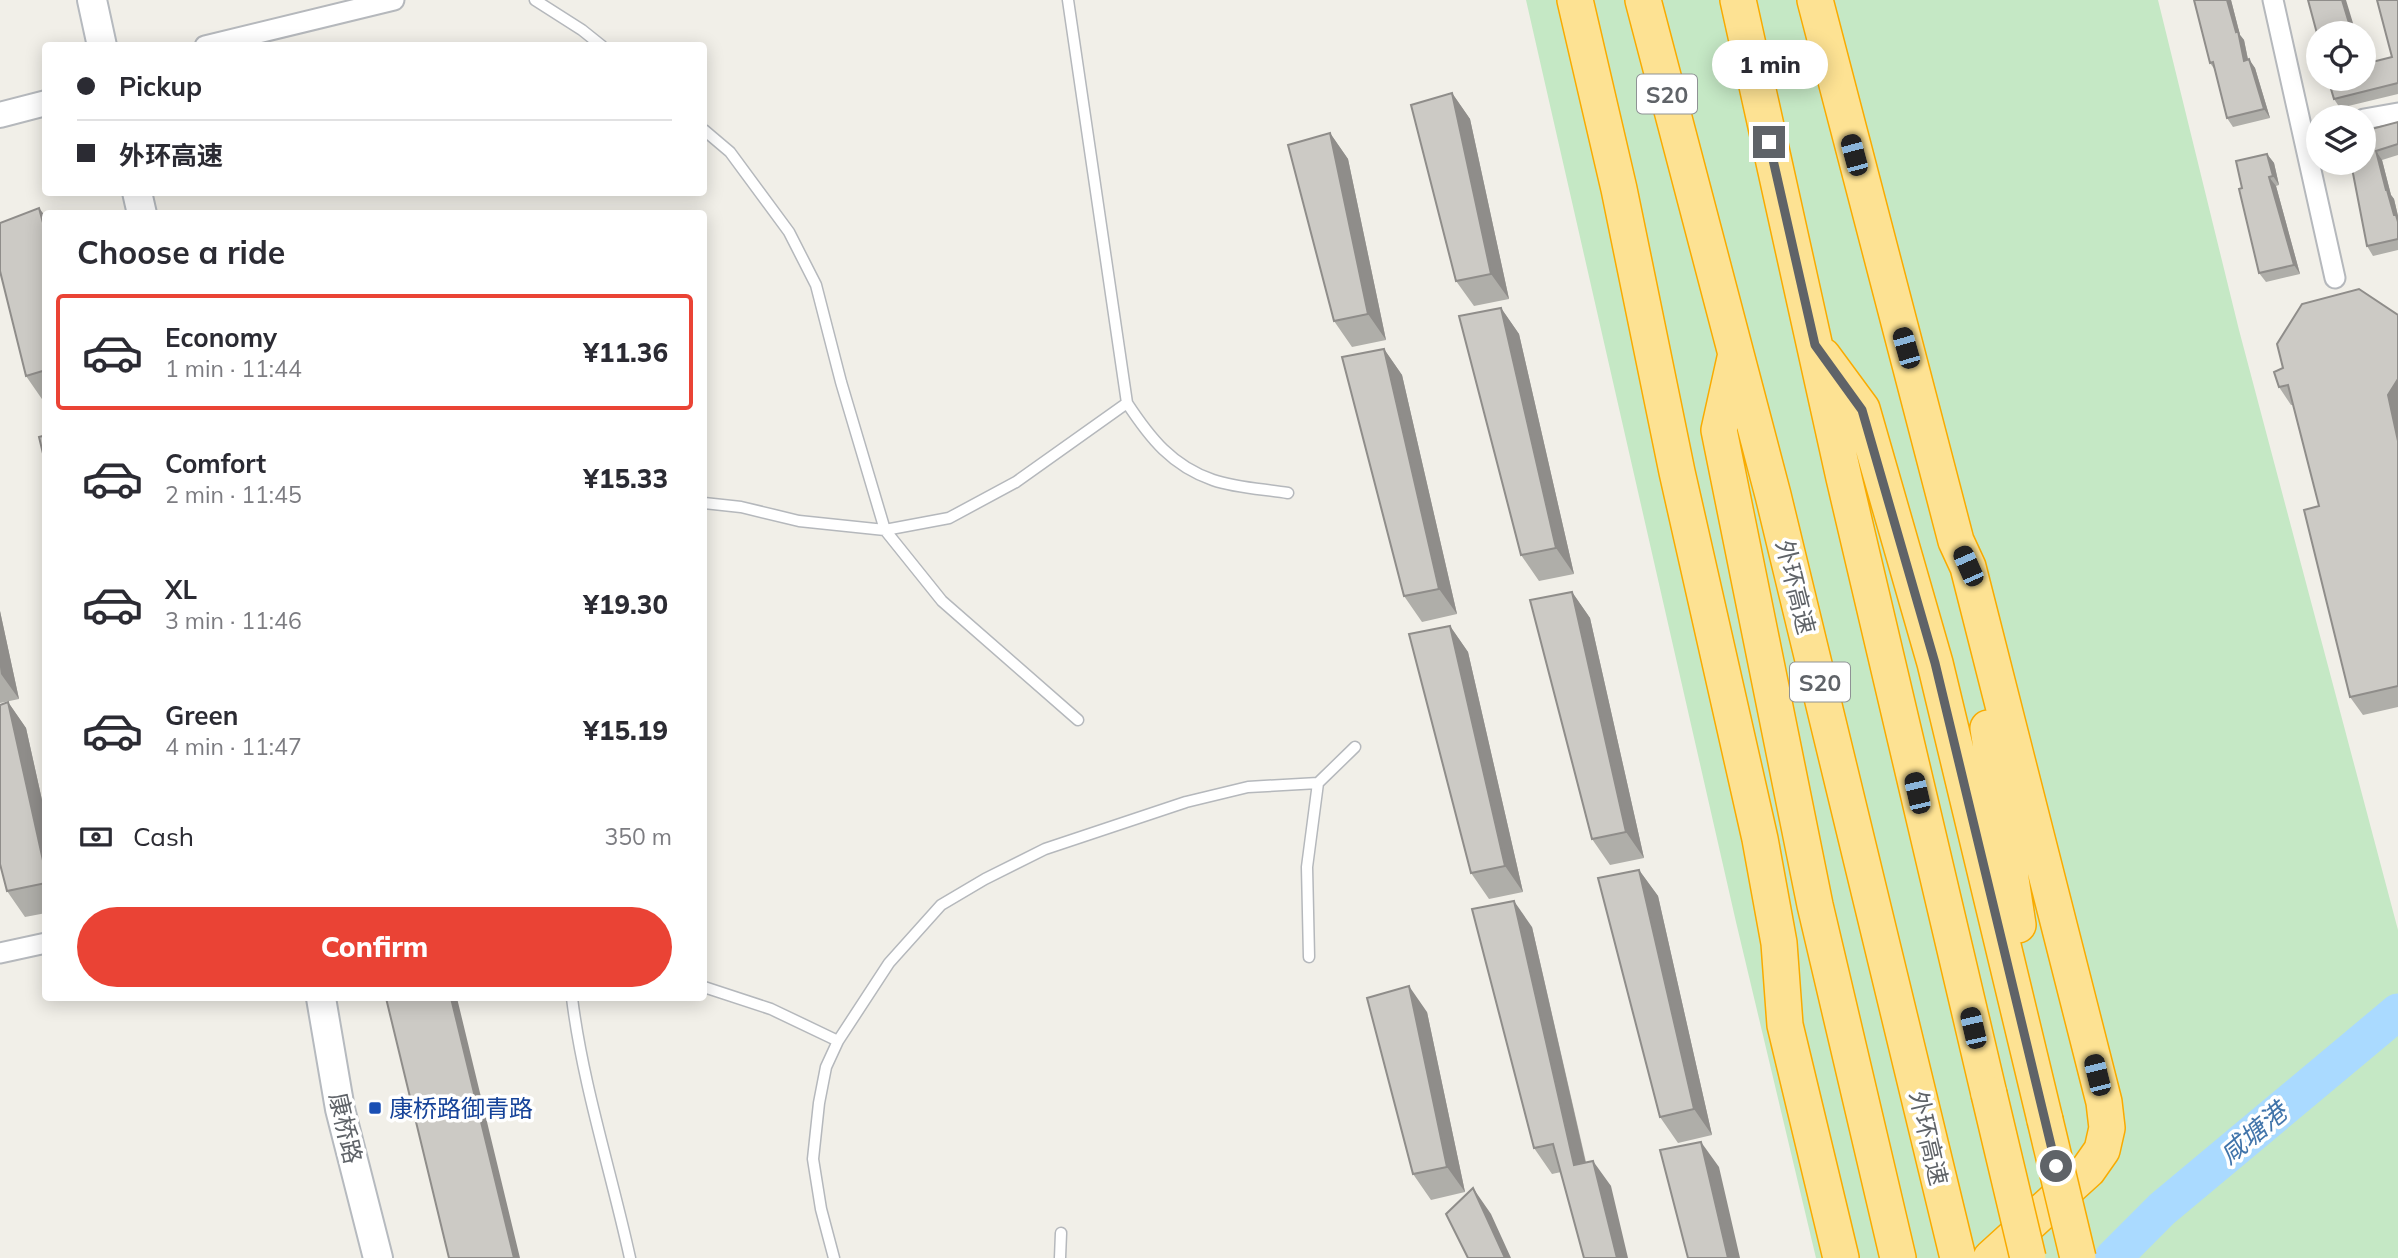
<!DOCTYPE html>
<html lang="en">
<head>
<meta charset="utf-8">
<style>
  :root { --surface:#fff; --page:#f2f2f3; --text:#2b2b33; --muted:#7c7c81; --line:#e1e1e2; --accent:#ea4335 }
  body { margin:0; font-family:Mulish,"Noto Sans SC",sans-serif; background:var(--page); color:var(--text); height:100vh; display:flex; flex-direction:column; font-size:26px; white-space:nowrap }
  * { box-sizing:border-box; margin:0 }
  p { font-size:23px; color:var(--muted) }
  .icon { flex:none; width:38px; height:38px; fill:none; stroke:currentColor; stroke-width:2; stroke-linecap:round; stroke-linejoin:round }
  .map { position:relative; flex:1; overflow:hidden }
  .drawer { position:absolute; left:42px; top:210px; width:665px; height:791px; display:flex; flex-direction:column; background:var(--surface); border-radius:7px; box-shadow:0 4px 18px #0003 }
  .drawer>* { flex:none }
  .banner { position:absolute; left:42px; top:42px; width:665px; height:154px; border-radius:7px; box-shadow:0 4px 18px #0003; display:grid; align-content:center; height:154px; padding:0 35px; background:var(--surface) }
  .buttons { position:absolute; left:2306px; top:21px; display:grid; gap:14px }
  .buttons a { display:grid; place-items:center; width:70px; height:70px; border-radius:50%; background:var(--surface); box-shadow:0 4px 18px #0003; font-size:35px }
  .end { position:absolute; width:32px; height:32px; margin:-16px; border:9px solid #5f6368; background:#fff; box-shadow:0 0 0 4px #fff }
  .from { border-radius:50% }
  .bubble { position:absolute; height:49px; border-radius:24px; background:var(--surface); box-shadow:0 4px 18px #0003; font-size:23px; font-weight:800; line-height:49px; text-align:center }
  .car { position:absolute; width:21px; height:42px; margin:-21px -10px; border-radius:9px; box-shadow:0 0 5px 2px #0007; background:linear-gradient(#222 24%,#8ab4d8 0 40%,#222 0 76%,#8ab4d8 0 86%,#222 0) }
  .banner b { display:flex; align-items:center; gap:24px; height:66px; font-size:26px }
  .banner b+b { border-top:2px solid var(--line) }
  .banner i { width:18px; height:18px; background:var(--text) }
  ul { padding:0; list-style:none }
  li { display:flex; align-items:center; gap:21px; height:116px; margin:0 14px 10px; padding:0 21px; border:4px solid transparent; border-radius:7px }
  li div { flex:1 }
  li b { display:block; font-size:26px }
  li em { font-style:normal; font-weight:800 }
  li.current { border-color:var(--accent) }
  li>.icon { width:63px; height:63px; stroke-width:1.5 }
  h2 { padding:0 35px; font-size:32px; line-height:84px }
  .pay { display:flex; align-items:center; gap:18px; height:77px; padding:0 35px; font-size:26px }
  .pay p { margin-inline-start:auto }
  .primary-button { display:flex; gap:14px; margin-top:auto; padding:14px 35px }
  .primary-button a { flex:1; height:80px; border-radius:42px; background:var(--accent); color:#fff; font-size:28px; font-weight:800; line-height:80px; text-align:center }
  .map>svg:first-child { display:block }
  .green { fill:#c5e8c5 }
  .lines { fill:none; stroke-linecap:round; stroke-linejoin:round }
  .river { stroke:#aadaff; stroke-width:37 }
  .service-casing { stroke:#b5b8bc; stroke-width:13 }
  .minor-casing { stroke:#b5b8bc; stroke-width:23 }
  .tertiary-casing { stroke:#b5b8bc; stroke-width:28 }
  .secondary-casing { stroke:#b6babf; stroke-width:32 }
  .motorway-casing { stroke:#f9ab00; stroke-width:38 }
  .service { stroke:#fff; stroke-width:10 }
  .minor { stroke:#fff; stroke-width:19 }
  .tertiary { stroke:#fff; stroke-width:24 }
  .secondary { stroke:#fff; stroke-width:28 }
  .motorway { stroke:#fde293; stroke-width:35 }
  .motorway-bridge-casing { stroke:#f9ab00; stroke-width:38; stroke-linecap:butt }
  .motorway-bridge { stroke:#fde293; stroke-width:35 }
  .wall { fill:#afaea9 }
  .shaded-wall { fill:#8f8d8a }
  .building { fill:#cccac5; stroke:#8f8d8a; stroke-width:2 }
  .route { stroke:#5f6368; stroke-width:9 }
  .transit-dot { fill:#1a4fb4; stroke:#fff; stroke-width:2.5 }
  .labels { text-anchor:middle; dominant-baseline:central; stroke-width:7; stroke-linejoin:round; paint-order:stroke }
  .shield { fill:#fff; stroke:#8f9295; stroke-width:2 }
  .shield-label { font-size:23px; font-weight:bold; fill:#5f6368 }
  .street-label { font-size:24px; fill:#5f6368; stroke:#fff }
  .transit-label { font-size:24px; fill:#164399; stroke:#fff; text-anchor:start }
  .water-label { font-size:26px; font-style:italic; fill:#4174aa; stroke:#fff }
</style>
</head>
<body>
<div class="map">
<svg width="2398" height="1258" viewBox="0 0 2398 1258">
  <rect width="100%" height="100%" fill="#f1efe8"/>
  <path class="green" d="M1526,0H2158L2239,330L2398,930V1258H1816L1736,922Z"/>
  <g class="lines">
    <path class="river" d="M2113,1258L2162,1209L2398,1012"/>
    <defs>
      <path id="service" d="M535,0L582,30L602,46
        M1068,0L1127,403C1150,438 1172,466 1213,480C1236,488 1264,489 1288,493
        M704,130L730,152L789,232L816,285L841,382L885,530L942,601L1078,720
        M704,503L741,507L799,521L885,530L949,518L1016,482L1127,403
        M1309,957L1307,867L1318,783L1355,747
        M704,987L771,1009L838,1041
        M572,998C583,1086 611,1171 630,1258
        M834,1258L821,1209L813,1159L819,1103L826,1067L838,1041L889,963L941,905L985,879L1045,849L1186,802L1248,787L1318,783
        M1060,1258L1061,1233"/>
      <path id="minor" d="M2273,0L2335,278
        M205,46L394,0
        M2364,119L2398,113
        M0,953L46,943"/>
      <path id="tertiary" d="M0,115L46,103"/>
      <path id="secondary" d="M92,0L102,46
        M137,192L142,214
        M321,998L340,1109L378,1258"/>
      <path id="motorway" d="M1575,0L1619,189L1677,472L1760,839L1779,943L1785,1025L1841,1258
        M1643,0L1773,495L1958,1258
        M1738,0L1844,478L1989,1094
        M1815,0L1956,541L1968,567L2104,1102L2107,1128L2102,1150L2088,1170L1991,1258
        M1823,356L1862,409L1935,663L2045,1120
        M1735,358L1719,430L1815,905L1898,1258
        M1988,728L2018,925"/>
    </defs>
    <use href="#service" class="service-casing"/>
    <use href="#minor" class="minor-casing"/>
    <use href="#tertiary" class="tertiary-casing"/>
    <use href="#secondary" class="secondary-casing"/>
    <use href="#motorway" class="motorway-casing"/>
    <use href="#service" class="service"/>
    <use href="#minor" class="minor"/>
    <use href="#tertiary" class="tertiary"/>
    <use href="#secondary" class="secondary"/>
    <use href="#motorway" class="motorway"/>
    <defs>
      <path id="motorway-bridge" d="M1989,1094L2028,1258
        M2045,1120L2078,1258"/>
    </defs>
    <use href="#motorway-bridge" class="motorway-bridge-casing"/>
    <use href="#motorway-bridge" class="motorway-bridge"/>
  </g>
  <path class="wall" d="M2194,0H2231L2240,35L2244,40L2248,59L2255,68L2270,118L2233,127L2227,118L2215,70L2210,63Z
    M2398,0V94L2340,108L2334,99L2392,57Z
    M1452,93L1470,119L1509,299L1474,306L1456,281Z
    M2398,122V155L2382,160L2391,195L2394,199L2398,216V250L2373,256L2367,246L2353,170Z
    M1330,133L1348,159L1386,340L1352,347L1334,321Z
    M2267,154L2274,163L2279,185L2276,186L2300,274L2266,282L2259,273L2242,188Z
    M46,217V401L44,402L26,376Z
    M1501,308L1519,334L1574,574L1539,581L1521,555Z
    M2398,315V707L2363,715L2350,697L2319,506L2293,405H2291L2279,387Z
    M1384,349L1402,375L1457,614L1422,622L1404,596Z
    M1572,592L1590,618L1644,858L1610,865L1592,839Z
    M0,611L19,699L0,703Z
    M1450,626L1468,652L1523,892L1489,899L1471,873Z
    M8,702L26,728L46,818V913L25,917L7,891Z
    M1639,870L1658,896L1712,1135L1678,1143L1660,1117Z
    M1532,927L1586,1162L1611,1186L1561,1172L1552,1174L1534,1148Z
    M1427,1012L1465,1192L1431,1200L1413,1174Z"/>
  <path class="shaded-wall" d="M2227,0H2231L2240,35L2244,40L2250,70L2244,61Z
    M2342,0H2346L2356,33H2352Z
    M2249,59L2255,68L2270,118L2264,109Z
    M1452,93L1470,119L1509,299L1491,274Z
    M1330,133L1348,159L1386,340L1368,314Z
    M2376,151L2382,160L2391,195L2394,199L2398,216V222L2394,215L2386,190Z
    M2267,154L2274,163L2279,185L2273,176Z
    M2269,177L2276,186L2300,274L2294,265Z
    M39,208L46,217V234Z
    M1501,308L1519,334L1574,574L1556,548Z
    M1384,349L1402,375L1457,614L1439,589Z
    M2398,379V441L2388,395Z
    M1572,592L1590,618L1644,858L1626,832Z
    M0,611L19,699L1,674L0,667Z
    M1450,626L1468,652L1523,892L1505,866Z
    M8,702L26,728L46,818V874Z
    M1639,870L1658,896L1712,1135L1694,1109Z
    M1514,901L1532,927L1592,1191L1574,1165Z
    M1409,986L1427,1012L1465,1192L1447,1167Z
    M451,998H457L520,1258H514Z
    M1701,1142L1719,1167L1740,1258H1728Z
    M1593,1161L1611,1186L1628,1258H1617Z
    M1473,1188L1491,1214L1511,1258H1505Z"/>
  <path class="building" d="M2194,0H2227L2236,32L2238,31L2244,61L2249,59L2264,109L2227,118L2213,62L2210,63Z
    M2308,0H2342L2352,33H2319V41Z
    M2377,0H2398V83L2334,99L2328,79H2364V64L2392,57Z
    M1452,93L1491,274L1456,281L1411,105Z
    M2398,122V144L2376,151L2386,190H2387L2394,215H2396L2398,222V239L2367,246L2351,163H2364V131Z
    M1330,133L1368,314L1334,321L1288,145Z
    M2267,154L2273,176L2269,177L2294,265L2259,273L2239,189L2242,188L2236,161Z
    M39,208L46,234V370L26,376L0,271V223Z
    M2359,289L2398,315V379L2388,395L2398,441V686L2350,697L2304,510L2319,506L2288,385L2279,387L2274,372L2283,368L2277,344L2302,304Z
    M1501,308L1556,548L1521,555L1459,316Z
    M1384,349L1439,589L1404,596L1342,357Z
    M46,435V466L39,437Z
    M1572,592L1626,832L1592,839L1530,600Z
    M1450,626L1505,866L1471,873L1409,634Z
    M8,702L46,874V883L7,891L0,864V705Z
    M1639,870L1694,1109L1660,1117L1598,878Z
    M1514,901L1574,1165L1593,1161L1617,1258H1584L1553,1144L1534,1148L1472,909Z
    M1409,986L1447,1167L1413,1174L1367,998Z
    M386,998H451L514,1258H449Z
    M1701,1142L1728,1258H1688L1660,1150Z
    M1473,1188L1505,1258H1468L1446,1214Z"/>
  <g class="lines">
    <path class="route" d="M1769,142L1815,345L1862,410L1935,663L2056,1166"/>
  </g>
  <rect class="transit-dot" x="368" y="1101" width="14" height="14" rx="3.5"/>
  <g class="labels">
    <g class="shield">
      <rect x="1637" y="74.5" width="60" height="39" rx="5"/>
      <rect x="1790" y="662.5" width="60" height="39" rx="5"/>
    </g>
    <g class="shield-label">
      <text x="1667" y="94">S20</text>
      <text x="1820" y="682">S20</text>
    </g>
    <g class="street-label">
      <text transform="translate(1796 587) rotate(76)">外环高速</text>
      <text transform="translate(346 1128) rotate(77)">康桥路</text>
      <text transform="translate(1929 1138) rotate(77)">外环高速</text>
    </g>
    <g class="transit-label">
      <text x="389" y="1108">康桥路御青路</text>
    </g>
    <g class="water-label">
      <text transform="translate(2253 1133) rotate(-40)">咸塘港</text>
    </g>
  </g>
</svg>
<div class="buttons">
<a><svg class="icon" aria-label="locate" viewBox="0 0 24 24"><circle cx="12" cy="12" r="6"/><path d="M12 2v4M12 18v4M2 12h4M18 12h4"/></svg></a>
<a><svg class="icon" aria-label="layers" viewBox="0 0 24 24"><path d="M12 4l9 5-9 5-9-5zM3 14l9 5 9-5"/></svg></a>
</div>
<i class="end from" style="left:2056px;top:1166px"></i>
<i class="end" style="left:1769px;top:142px"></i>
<div class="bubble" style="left:1712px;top:40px;width:116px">1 min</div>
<i class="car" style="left:1854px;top:155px;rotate:345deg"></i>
<i class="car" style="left:1906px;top:348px;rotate:344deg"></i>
<i class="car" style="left:1968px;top:566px;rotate:336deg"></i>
<i class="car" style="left:1917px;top:793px;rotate:347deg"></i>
<i class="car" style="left:1973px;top:1028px;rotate:347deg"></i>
<i class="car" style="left:2097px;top:1075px;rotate:346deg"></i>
<div class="banner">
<b><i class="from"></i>Pickup</b>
<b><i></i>外环高速</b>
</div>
<section class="drawer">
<h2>Choose a ride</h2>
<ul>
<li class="current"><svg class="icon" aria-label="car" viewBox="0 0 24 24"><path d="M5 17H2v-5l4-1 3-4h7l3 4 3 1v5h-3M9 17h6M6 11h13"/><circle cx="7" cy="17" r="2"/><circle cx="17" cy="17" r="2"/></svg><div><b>Economy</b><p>1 min · 11:44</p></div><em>¥11.36</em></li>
<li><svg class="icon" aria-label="car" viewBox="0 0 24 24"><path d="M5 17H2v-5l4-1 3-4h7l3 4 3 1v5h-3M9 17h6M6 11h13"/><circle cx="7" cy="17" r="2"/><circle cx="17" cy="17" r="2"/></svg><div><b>Comfort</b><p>2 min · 11:45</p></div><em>¥15.33</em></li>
<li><svg class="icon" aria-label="car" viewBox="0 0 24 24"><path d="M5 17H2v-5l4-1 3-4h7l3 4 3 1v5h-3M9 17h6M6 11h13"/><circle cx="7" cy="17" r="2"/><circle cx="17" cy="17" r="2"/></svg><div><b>XL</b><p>3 min · 11:46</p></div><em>¥19.30</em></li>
<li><svg class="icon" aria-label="car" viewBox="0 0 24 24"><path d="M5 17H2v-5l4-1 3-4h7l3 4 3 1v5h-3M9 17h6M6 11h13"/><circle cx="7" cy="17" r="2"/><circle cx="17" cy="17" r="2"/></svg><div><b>Green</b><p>4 min · 11:47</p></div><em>¥15.19</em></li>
</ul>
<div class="pay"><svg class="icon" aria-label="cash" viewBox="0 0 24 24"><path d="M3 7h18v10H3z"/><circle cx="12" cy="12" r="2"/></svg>Cash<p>350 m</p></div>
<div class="primary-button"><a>Confirm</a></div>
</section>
</div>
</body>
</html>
